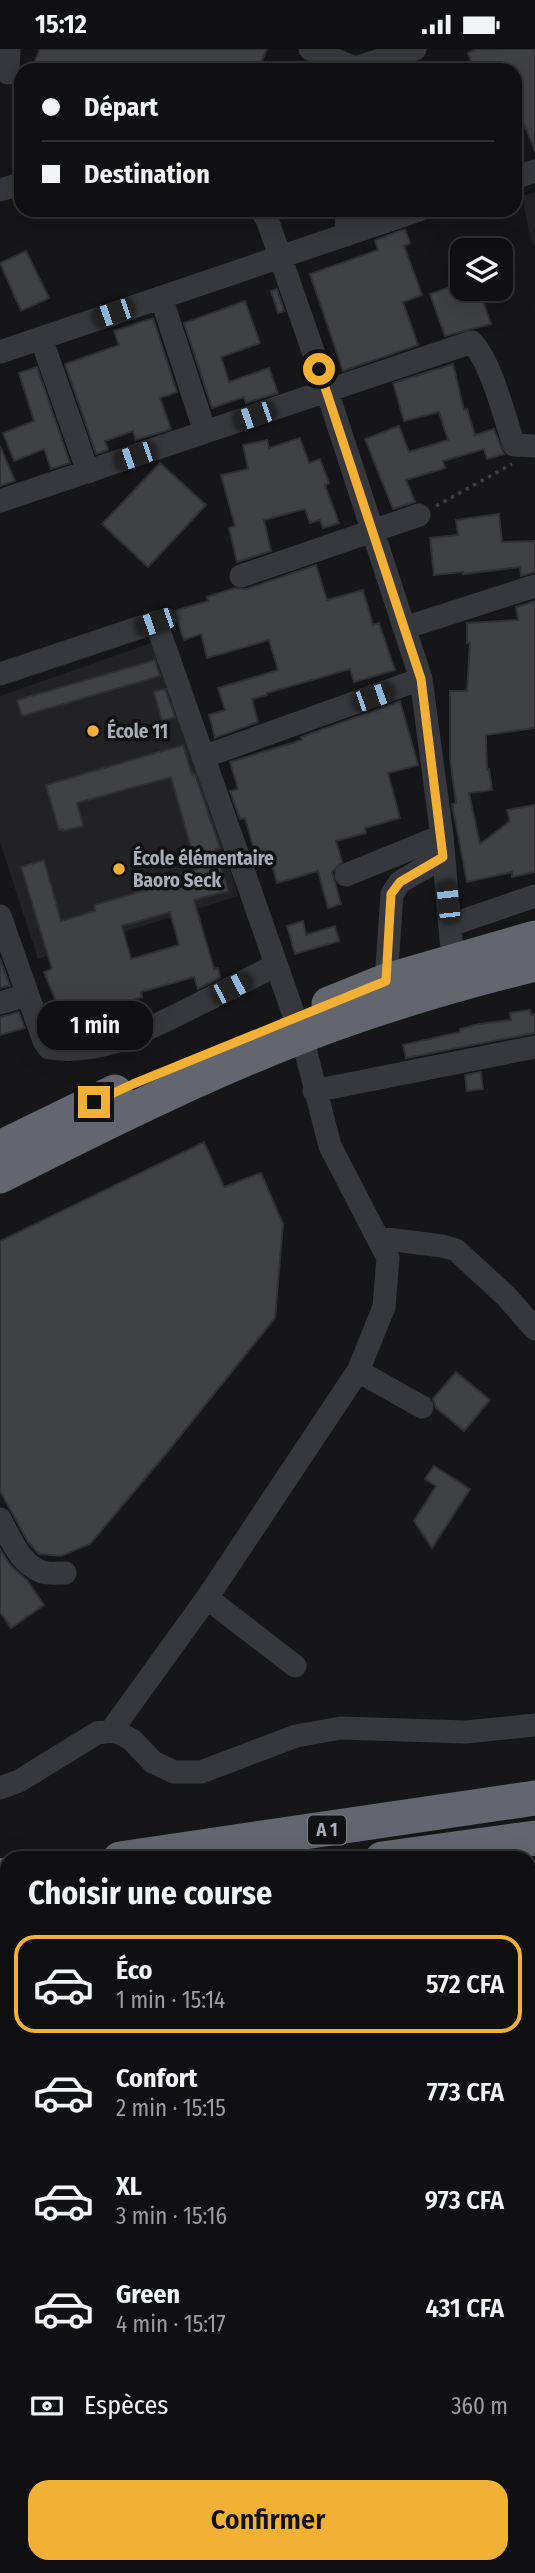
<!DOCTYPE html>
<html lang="fr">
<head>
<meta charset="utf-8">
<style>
  :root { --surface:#101012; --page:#1e1e20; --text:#f1f3f6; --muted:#9c9d9f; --line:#303032; --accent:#f2b134 }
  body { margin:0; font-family:"Fira Sans Condensed",sans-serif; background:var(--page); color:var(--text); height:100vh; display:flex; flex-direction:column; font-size:26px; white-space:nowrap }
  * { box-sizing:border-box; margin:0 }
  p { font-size:23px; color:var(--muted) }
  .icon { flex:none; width:38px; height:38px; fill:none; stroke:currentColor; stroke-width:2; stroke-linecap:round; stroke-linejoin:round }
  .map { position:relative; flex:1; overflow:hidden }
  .panel { position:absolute; left:0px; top:1802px; width:536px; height:723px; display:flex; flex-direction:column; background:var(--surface); border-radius:21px 21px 0 0; box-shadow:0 7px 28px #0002,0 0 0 2px var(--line) }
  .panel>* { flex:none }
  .guide { position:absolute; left:14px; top:14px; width:508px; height:154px; border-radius:21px; box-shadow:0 7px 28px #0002,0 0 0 2px var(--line); display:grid; align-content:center; height:154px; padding:0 28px; background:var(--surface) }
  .buttons { position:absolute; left:450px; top:189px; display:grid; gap:14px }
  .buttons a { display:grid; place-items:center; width:63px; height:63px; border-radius:14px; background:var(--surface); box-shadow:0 7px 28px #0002,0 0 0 2px var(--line); font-size:35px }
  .end { position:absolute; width:32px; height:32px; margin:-16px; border:9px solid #f2b134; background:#111; box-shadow:0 0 0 4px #111 }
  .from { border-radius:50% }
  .bubble { position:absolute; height:49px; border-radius:21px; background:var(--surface); box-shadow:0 7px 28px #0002,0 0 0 2px var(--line); font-size:23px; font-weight:600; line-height:49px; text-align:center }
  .car { position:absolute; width:21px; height:42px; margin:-21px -10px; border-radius:9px; box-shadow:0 0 5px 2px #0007; background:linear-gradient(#222 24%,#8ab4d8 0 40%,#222 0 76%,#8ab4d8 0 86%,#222 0) }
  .guide b { display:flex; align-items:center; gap:24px; height:66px; font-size:26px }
  .guide b+b { border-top:2px solid var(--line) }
  .guide i { width:18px; height:18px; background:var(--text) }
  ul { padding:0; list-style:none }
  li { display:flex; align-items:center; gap:21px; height:98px; margin:0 14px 10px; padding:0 14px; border:4px solid transparent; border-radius:21px }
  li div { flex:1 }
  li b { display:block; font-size:26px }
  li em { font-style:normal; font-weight:600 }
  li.selected { border-color:var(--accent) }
  li>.icon { width:63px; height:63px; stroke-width:1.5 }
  h2 { padding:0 28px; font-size:32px; line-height:84px }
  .pay { display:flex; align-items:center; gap:18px; height:77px; padding:0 28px; font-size:26px }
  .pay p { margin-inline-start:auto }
  .button { display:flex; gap:14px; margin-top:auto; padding:14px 28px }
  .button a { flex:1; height:80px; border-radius:21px; background:var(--accent); color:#111; font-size:28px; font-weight:600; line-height:80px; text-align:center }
  .status { display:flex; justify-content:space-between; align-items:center; height:49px; padding:0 35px; background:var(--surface); direction:ltr }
  .status svg { height:19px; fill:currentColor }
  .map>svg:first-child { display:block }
  .built { fill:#222225 }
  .building { fill:#404145; stroke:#303034; stroke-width:2; fill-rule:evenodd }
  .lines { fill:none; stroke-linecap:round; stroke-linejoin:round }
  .path { stroke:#3d3f44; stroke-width:3.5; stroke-dasharray:3.5 5; stroke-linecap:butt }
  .minor { stroke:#37383d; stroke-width:23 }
  .highway { stroke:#63666e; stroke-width:35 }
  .route { stroke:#f2b134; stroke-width:9 }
  .poi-dot { fill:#f2b134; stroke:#111113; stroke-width:2.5 }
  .labels { text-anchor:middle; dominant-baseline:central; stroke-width:7; stroke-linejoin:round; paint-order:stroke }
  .shield { fill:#111113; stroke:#7b7e86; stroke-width:2 }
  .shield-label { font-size:18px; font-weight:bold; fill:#a8adb8 }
  .poi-label { font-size:19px; font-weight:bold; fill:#a8adb8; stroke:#111113; text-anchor:start }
</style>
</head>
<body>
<div class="status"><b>15:12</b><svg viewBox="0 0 49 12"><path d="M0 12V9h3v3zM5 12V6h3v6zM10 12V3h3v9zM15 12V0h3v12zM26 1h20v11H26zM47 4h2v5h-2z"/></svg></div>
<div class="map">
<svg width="535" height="2524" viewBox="0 0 535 2524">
  <rect width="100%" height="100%" fill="#161618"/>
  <path class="built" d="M535,143V198L530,187L522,147Z
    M157,592L199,717L238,847L38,910L0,793V647Z"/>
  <path class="building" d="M40,0H267L258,21H55L34,14Z
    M476,0H535V102L514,51V21H474L468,4Z
    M405,180L410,194L404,197L422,246L403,253L418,296L343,322L310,225L378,201L375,191Z
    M26,202L49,249L21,262L0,214Z
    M462,234V240H479L491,275L445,287L430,245Z
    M277,240L284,262L278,264L271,242Z
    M245,252L260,294L221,308L229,333L269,319L278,344L246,354L244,348L212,359L184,274Z
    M153,269L177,343L160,349L171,380L136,391L133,382L105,392L108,401L96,405L65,315L119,296L114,282Z
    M453,315L464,361L467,360L475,386L494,380L504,405L487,410L484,400L443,412L445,419L406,431L415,453L393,460L365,390L399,377L409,403L448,391L439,363L404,372L393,334Z
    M37,318L70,414L51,420L44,400L14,412L3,384L34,372L19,324Z
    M300,389L309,414L320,410L329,434L325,436L339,474L323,479L320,471L310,474L305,460L264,471L271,502L237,513L229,479L235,477L221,426L248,420L243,396L267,391L269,399Z
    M0,397L15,432L0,437Z
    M160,414L206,456L148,518L102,475Z
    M499,465L502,493L535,492V523L521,527L520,518L463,525V523L434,526L430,489L458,486L456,471Z
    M316,516L327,551L363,541L373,576L379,574L395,621L354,633L350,620L267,644V646L252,650L258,673L215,689L209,666L225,661L218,639L278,621L269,591L207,609L201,585L184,591L174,562L208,552L207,548L235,539L246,540Z
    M535,552V679L486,686L487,721L489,720L492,741L469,744L480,795L510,772L507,761L535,756V823L512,828V823L467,833L452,755L456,754L450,709V642H467L470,594H467V574L518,571L516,558Z
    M155,611L160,627L22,667L17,651Z
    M165,640L175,668L162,672L154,643Z
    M400,652L418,716L388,724L400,769L365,779L366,784L336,792L342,813L332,823L341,855L328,859L318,822L277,834L271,811L258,815L245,769L240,770L230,742L238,740L230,713L302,691L301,688Z
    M183,696L192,726L195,725L220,799L216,800L228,842L194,851L214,920L218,919L220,929L198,940L194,928L141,943L142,948L108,958L107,952L67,979L44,923L52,920L21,818L44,811L61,872L95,862L94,856L156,838L155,832L197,820L171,728L77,754L83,777L63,782V780L59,781L46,736ZM170,863L179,896L131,910L122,877Z
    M303,872L306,886L335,877L339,892L295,905L287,877Z
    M0,909L10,937L0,939Z
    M530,961L531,966L535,965V984L406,1009L403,996L460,983V980L479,975L511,971L510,964Z
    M19,963L25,979L0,986V968Z
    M481,1023L483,1040L467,1042L465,1026Z
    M204,1093L224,1138L261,1124L283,1175L275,1269L164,1407L90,1495L61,1507L39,1505L28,1493L0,1442V1192Z
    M456,1323L490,1351L464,1382L436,1359L433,1350Z
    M434,1417L470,1440L432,1499L414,1472L436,1437L425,1430Z
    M0,1500L11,1517L27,1531L44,1556L11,1579L0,1563Z"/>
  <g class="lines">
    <path class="path" d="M436,457L512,415"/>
    <path class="minor" d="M310,0L355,19L415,0
      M8,24L9,0
      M514,129L535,122
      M0,141L21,135
      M261,161L267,170L327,342L421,630L442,787L453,912
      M346,186L347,161
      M161,248L205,383
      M41,289L88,423
      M0,303L419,161
      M0,452L472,293C492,315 504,367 514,396L535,397
      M241,527L419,466
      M404,579L535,537
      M0,625L156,573L295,969
      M203,708L421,630
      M346,826L442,787
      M0,867L44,992L49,999C102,1007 148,980 193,958C221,944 249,930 276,916
      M450,876L535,847
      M386,932L392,845L400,833L443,808
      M0,954L27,946
      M314,1042L535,998
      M379,1189L442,1197L456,1201L506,1247L535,1280
      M358,1322L422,1358
      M0,1470C10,1489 20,1515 42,1523C49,1525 58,1524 65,1524
      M207,1549L295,1617
      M111,1682L207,1549L358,1322L384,1258L388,1209L330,1097L302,988
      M0,1739L19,1732L97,1684L111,1682L122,1685L132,1691L153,1713L174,1723H201L296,1687L341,1679L466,1683L535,1676
      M528,1931H535
      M0,1967L7,1966
      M528,1976L535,1975
      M0,2016L7,2019
      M0,2371L7,2366
      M0,2417L7,2412
      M528,2499L535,2508
      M199,2524L207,2518"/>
    <path class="highway" d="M329,955L386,932L535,889
      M0,1099L115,1043
      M0,1127C108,1072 217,1018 330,976C397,952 466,932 535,915
      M120,1810L535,1749
      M382,1810L535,1789
      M0,1827L7,1826
      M0,1863L7,1862
      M0,1908L7,1906"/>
  </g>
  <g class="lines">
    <path class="route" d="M94,1053L133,1035L386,932L391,845L400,833L443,808L421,630L319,320"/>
  </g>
  <g class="poi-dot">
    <circle cx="93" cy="682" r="7"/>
    <circle cx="119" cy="820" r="7"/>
  </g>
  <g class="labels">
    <rect class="shield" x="308" y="1766.5" width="38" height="29" rx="5"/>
    <g class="shield-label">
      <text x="327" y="1781">A 1</text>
    </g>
    <g class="poi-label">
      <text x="107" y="682">École 11</text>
      <text x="133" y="809">École élémentaire<tspan x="133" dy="22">Baoro Seck</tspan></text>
    </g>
  </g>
</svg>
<div class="buttons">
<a><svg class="icon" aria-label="layers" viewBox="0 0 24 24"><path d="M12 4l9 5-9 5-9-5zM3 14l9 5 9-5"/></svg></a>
</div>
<i class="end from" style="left:319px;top:320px"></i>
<i class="end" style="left:94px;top:1053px"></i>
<div class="bubble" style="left:37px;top:952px;width:116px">1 min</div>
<i class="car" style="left:113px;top:264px;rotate:251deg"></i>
<i class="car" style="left:254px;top:367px;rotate:251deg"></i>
<i class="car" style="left:135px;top:407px;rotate:251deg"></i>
<i class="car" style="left:156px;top:573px;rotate:251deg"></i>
<i class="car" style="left:373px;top:648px;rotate:71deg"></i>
<i class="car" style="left:448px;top:853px;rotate:354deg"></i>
<i class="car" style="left:231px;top:939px;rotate:63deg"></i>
<div class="guide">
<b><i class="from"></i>Départ</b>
<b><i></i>Destination</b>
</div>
<section class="panel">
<h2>Choisir une course</h2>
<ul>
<li class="selected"><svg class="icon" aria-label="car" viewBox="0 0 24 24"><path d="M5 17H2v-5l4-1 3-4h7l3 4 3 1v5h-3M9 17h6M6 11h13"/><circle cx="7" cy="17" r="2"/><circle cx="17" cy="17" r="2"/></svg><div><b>Éco</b><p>1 min · 15:14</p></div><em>572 CFA</em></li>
<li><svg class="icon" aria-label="car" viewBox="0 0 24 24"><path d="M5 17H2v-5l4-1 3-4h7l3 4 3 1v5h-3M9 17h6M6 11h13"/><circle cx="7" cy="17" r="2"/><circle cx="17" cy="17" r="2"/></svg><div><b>Confort</b><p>2 min · 15:15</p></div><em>773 CFA</em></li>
<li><svg class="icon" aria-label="car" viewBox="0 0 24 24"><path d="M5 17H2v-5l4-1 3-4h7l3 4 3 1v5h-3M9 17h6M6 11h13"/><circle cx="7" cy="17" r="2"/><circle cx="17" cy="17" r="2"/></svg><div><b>XL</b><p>3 min · 15:16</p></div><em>973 CFA</em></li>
<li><svg class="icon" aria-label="car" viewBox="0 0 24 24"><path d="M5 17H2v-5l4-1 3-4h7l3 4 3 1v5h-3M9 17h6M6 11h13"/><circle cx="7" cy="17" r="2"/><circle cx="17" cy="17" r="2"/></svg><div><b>Green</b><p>4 min · 15:17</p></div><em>431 CFA</em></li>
</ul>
<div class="pay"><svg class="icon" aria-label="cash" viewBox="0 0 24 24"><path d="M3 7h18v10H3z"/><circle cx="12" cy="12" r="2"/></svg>Espèces<p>360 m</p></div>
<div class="button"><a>Confirmer</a></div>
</section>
</div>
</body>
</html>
